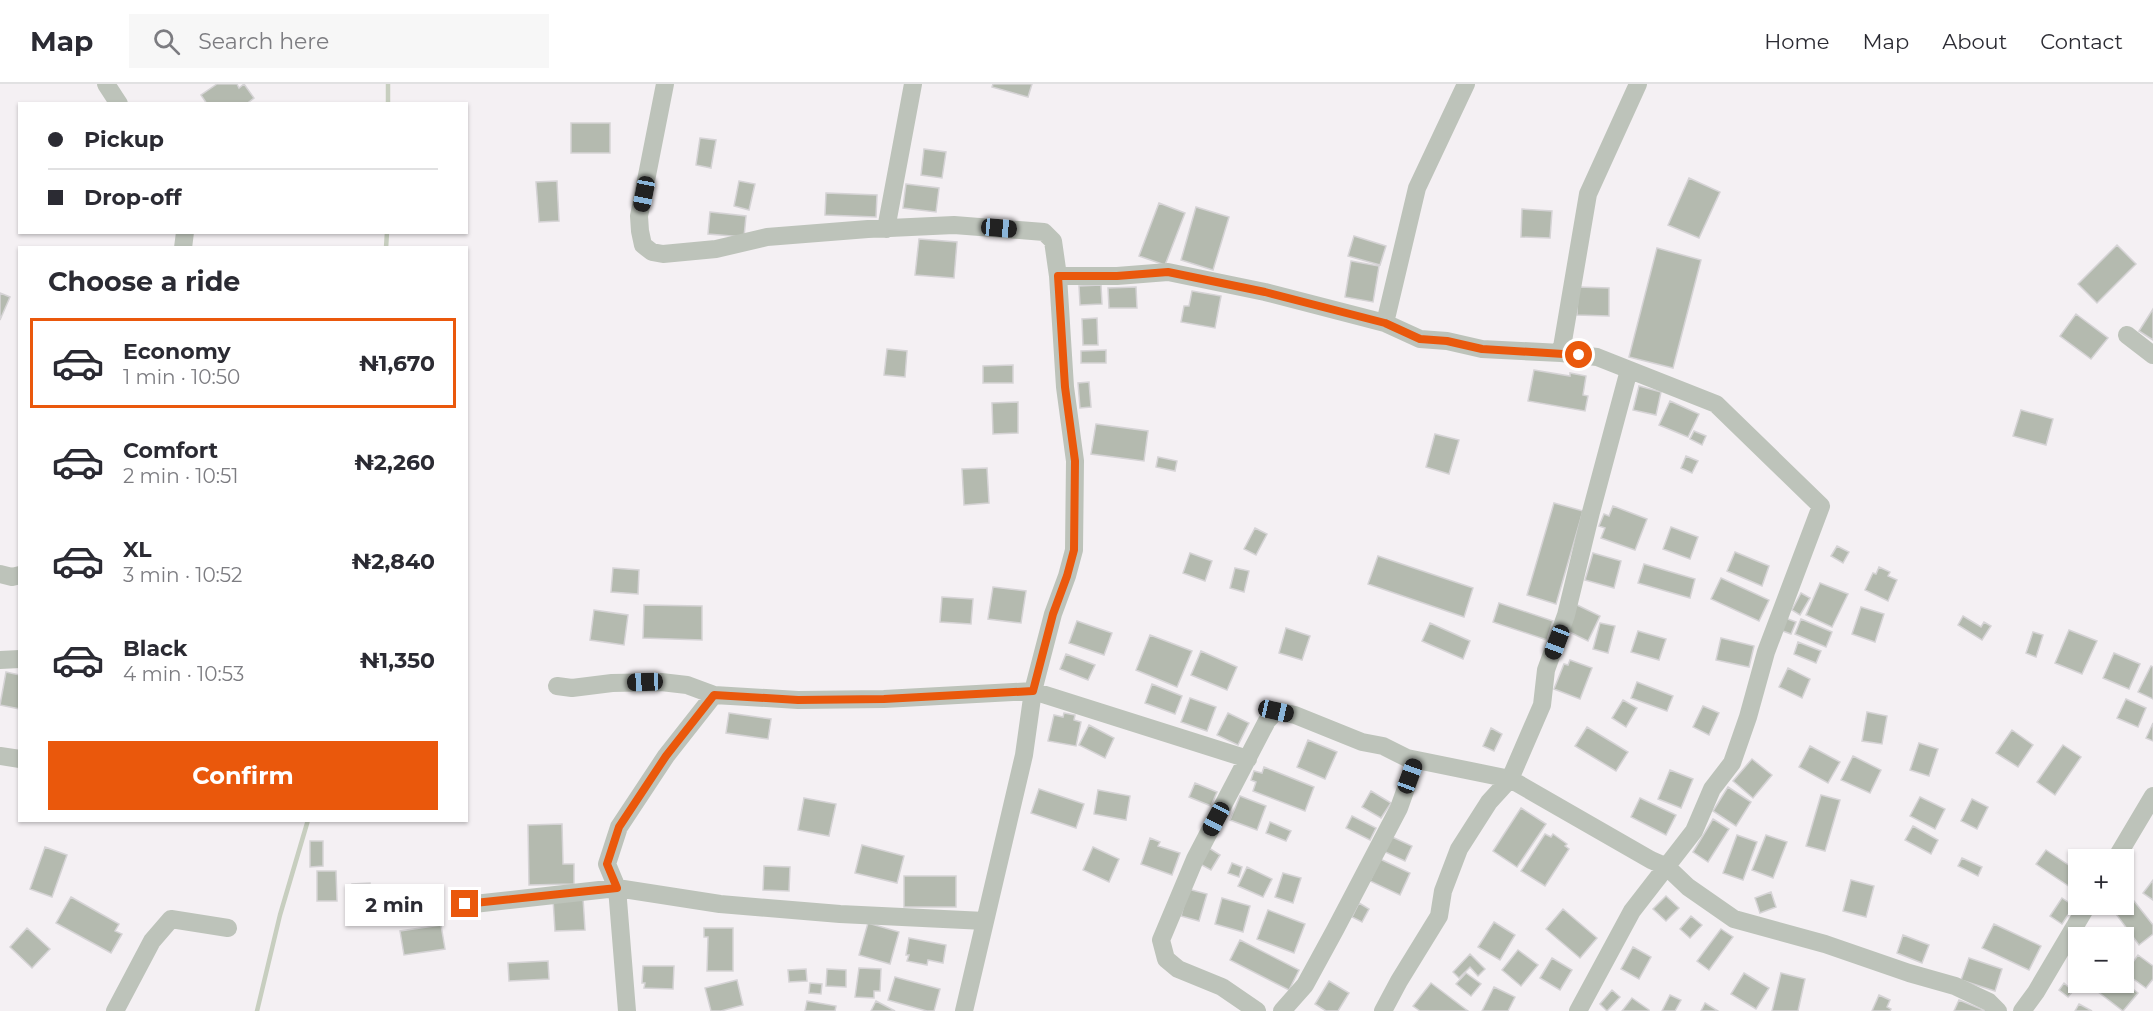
<!DOCTYPE html>
<html lang="en">
<head>
<meta charset="utf-8">
<style>
  :root { --surface:#fff; --page:#f7f7f7; --text:#2b2b33; --muted:#7c7c81; --line:#e1e1e2; --accent:#ea580c }
  body { margin:0; font-family:Montserrat,sans-serif; background:var(--page); color:var(--text); height:100vh; display:flex; flex-direction:column; font-size:22px; white-space:nowrap }
  * { box-sizing:border-box; margin:0 }
  p { font-size:20px; color:var(--muted) }
  .icon { flex:none; width:33px; height:33px; fill:none; stroke:currentColor; stroke-width:2; stroke-linecap:round; stroke-linejoin:round }
  .map { position:relative; flex:1; overflow:hidden }
  .side { position:absolute; left:18px; top:162px; width:450px; height:576px; display:flex; flex-direction:column; background:var(--surface); border-radius:0px; box-shadow:0 2px 4px #0004 }
  .side>* { flex:none }
  .top-card { position:absolute; left:18px; top:18px; width:450px; height:132px; border-radius:0px; box-shadow:0 2px 4px #0004; display:grid; align-content:center; height:132px; padding:0 30px; background:var(--surface) }
  .tools { position:absolute; left:2068px; top:765px; display:grid; gap:12px }
  .tools a { display:grid; place-items:center; width:66px; height:66px; border-radius:0px; background:var(--surface); box-shadow:0 2px 4px #0004; font-size:30px }
  .end { position:absolute; width:27px; height:27px; margin:-14px; border:8px solid #ea580c; background:#fff; box-shadow:0 0 0 3px #fff }
  .from { border-radius:50% }
  .bubble { position:absolute; height:42px; border-radius:0px; background:var(--surface); box-shadow:0 2px 4px #0004; font-size:20px; font-weight:700; line-height:42px; text-align:center }
  .car { position:absolute; width:18px; height:36px; margin:-18px -9px; border-radius:8px; box-shadow:0 0 4px 2px #0007; background:linear-gradient(#222 24%,#8ab4d8 0 40%,#222 0 76%,#8ab4d8 0 86%,#222 0) }
  .top-card b { display:flex; align-items:center; gap:21px; height:57px; font-size:22px }
  .top-card b+b { border-top:2px solid var(--line) }
  .top-card i { width:15px; height:15px; background:var(--text) }
  ul { padding:0; list-style:none }
  li { display:flex; align-items:center; gap:18px; height:90px; margin:0 12px 9px; padding:0 18px; border:3px solid transparent; border-radius:0px }
  li div { flex:1 }
  li b { display:block; font-size:22px }
  li em { font-style:normal; font-weight:700 }
  li.selected { border-color:var(--accent) }
  li>.icon { width:54px; height:54px; stroke-width:1.5 }
  h2 { padding:0 30px; font-size:27px; line-height:72px }
  .primary-button { display:flex; gap:12px; margin-top:auto; padding:12px 30px }
  .primary-button a { flex:1; height:69px; border-radius:0px; background:var(--accent); color:#fff; font-size:24px; font-weight:700; line-height:69px; text-align:center }
  header { display:flex; align-items:center; gap:36px; box-sizing:border-box; height:84px; padding:0 30px; background:var(--surface); border-bottom:2px solid var(--line) }
  header strong { font-size:28px }
  nav { display:flex; gap:33px; margin-inline-start:auto; font-size:21px }
  .search { width:420px; height:54px; background:var(--page); display:flex; align-items:center; gap:15px; box-sizing:border-box; padding:0 21px; border-radius:0px; color:var(--muted); font-size:22px }
  .map>svg:first-child { display:block }
  .lines { fill:none; stroke-linecap:round; stroke-linejoin:round }
  .stream { stroke:#c7cebf; stroke-width:4.5 }
  .building { fill:#b4baaf; stroke:#d5d3d5; stroke-width:1.5 }
  .street { stroke:#bdc3ba; stroke-width:18 }
  .route { stroke:#ea580c; stroke-width:8 }
</style>
</head>
<body>
<header>
<strong>Map</strong>
<div class="search"><svg class="icon" aria-label="search" viewBox="0 0 24 24"><circle cx="10" cy="10" r="6"/><path d="M15 15l6 6"/></svg>Search here</div>
<nav><a>Home</a><a>Map</a><a>About</a><a>Contact</a></nav>
</header>
<div class="map">
<svg width="2153" height="927" viewBox="0 0 2153 927">
  <rect width="100%" height="100%" fill="#f4f0f3"/>
  <g class="lines">
    <path class="stream" d="M388,20V0
      M386,164L387,148
      M257,927L280,831L308,736"/>
  </g>
  <path class="building" d="M217,0H237L239,4L244,0L254,14L249,18L250,20H207L201,11Z
    M993,0H1032L1028,13L992,3Z
    M571,39H610V69H571Z
    M700,54L716,56L711,84L696,81Z
    M924,65L946,68L942,94L921,91Z
    M1689,94L1720,108L1699,154L1668,141Z
    M557,97L559,137L539,138L536,98Z
    M739,97L755,100L749,126L734,122Z
    M906,100L939,104L936,128L903,124Z
    M826,109L877,111L876,133L825,131Z
    M1159,119L1185,129L1165,181L1139,172Z
    M1196,123L1229,133L1213,186L1181,176Z
    M1522,125L1552,127L1550,154L1521,153Z
    M710,128L746,132L744,153L708,150Z
    M1354,152L1386,162L1380,181L1348,172Z
    M919,155L957,158L954,194L915,191Z
    M2117,161L2136,180L2097,219L2078,200Z
    M1657,164L1701,176L1673,284L1629,273Z
    M1351,177L1379,182L1373,218L1345,213Z
    M1101,201L1102,220L1080,221L1079,202Z
    M1136,203L1137,224H1109L1108,204Z
    M1578,203L1609,204V232L1577,231Z
    M1192,207L1221,212L1215,244L1181,238L1184,222H1189Z
    M0,209L10,213L0,236Z
    M2153,225V256L2139,247Z
    M2076,230L2108,254L2091,275L2060,252Z
    M1097,234L1098,261H1083L1082,235Z
    M887,265L907,267L905,293L884,291Z
    M1106,266V279H1081V267Z
    M1013,281V299H983V282Z
    M1534,286L1570,292V289L1586,292L1583,311L1588,312L1585,327L1528,317Z
    M1089,298L1091,323L1080,324L1078,299Z
    M1639,302L1661,308L1656,331L1633,326Z
    M1670,317L1699,330L1688,353L1659,341Z
    M1018,318V349L993,350L992,319Z
    M2021,326L2053,335L2046,361L2013,352Z
    M1096,340L1148,347L1144,377L1091,370Z
    M1694,347L1706,352L1702,361L1690,355Z
    M1435,350L1459,356L1449,390L1426,383Z
    M1686,372L1698,377L1692,389L1681,384Z
    M1158,373L1177,377L1175,387L1156,383Z
    M987,384L989,419L964,421L962,385Z
    M1554,419L1583,427L1556,520L1527,511Z
    M1613,422L1647,435L1635,466L1601,454L1605,444L1599,442L1604,430L1609,432Z
    M1671,443L1698,453L1690,475L1663,465Z
    M1255,444L1267,450L1256,471L1244,465Z
    M1837,462L1849,468L1843,479L1831,472Z
    M1735,468L1769,482L1762,502L1727,487Z
    M1190,469L1212,477L1205,497L1183,489Z
    M1593,469L1621,477L1614,504L1585,496Z
    M1378,472L1473,504L1464,533L1368,500Z
    M1644,480L1695,495L1690,514L1638,499Z
    M1879,483L1890,488L1888,492L1897,496L1888,517L1865,506L1873,489L1876,490Z
    M613,484L639,486L638,510L611,508Z
    M1235,484L1249,487L1244,508L1230,504Z
    M1721,494L1769,516L1759,537L1711,515Z
    M1820,499L1848,510L1832,543L1806,531Z
    M993,503L1026,507L1021,539L988,535Z
    M1801,509L1810,514L1800,531L1792,526Z
    M942,513L973,515L971,540L940,538Z
    M1499,519L1553,537L1547,556L1493,538Z
    M1575,520L1600,532L1588,557L1563,545Z
    M644,521L702,522V556L643,554Z
    M1861,523L1884,530L1875,558L1852,550Z
    M594,526L628,531L624,561L590,556Z
    M1963,532L1981,543L1984,538L1991,542L1982,556L1958,541Z
    M1785,534L1796,538L1791,550L1780,546Z
    M1801,535L1832,548L1826,563L1795,550Z
    M1077,537L1112,549L1104,571L1069,559Z
    M1430,539L1470,557L1463,575L1422,557Z
    M1600,539L1615,542L1608,569L1593,565Z
    M1286,544L1310,552L1302,576L1279,569Z
    M2069,546L2097,557L2082,590L2055,579Z
    M1638,547L1666,555L1659,576L1631,568Z
    M2033,548L2043,551L2036,573L2026,569Z
    M1150,551L1192,567L1177,603L1136,586Z
    M1721,554L1754,562L1749,583L1716,576Z
    M1798,558L1821,567L1816,579L1794,570Z
    M1201,567L1237,583L1227,606L1191,591Z
    M2114,569L2140,580L2129,605L2103,594Z
    M1066,570L1095,581L1088,596L1060,585Z
    M1570,576L1592,584L1580,615L1554,605L1564,580L1568,581Z
    M2151,582L2153,583V615L2138,608Z
    M1788,584L1810,595L1802,614L1779,603Z
    M6,588L20,591V625L0,621Z
    M1637,598L1673,612L1667,627L1631,614Z
    M1152,600L1182,612L1175,630L1145,619Z
    M1190,614L1216,623L1207,647L1181,638Z
    M2126,615L2146,624L2138,643L2117,634Z
    M1623,616L1637,624L1626,643L1612,634Z
    M1703,622L1719,629L1709,651L1693,643Z
    M1867,628L1887,632L1882,660L1862,657Z
    M729,629L771,635L768,655L726,649Z
    M1064,629L1075,631L1074,636L1081,638L1076,662L1048,657L1054,631L1063,633Z
    M1228,629L1249,639L1238,661L1217,651Z
    M2153,639V657L2146,654Z
    M1089,641L1114,654L1105,674L1079,661Z
    M1587,643L1628,668L1616,687L1575,662Z
    M1491,644L1502,650L1494,667L1483,662Z
    M2012,646L2033,661L2018,683L1996,669Z
    M1308,656L1337,668L1325,695L1297,683Z
    M1919,659L1938,665L1929,692L1910,686Z
    M2063,661L2081,673L2055,711L2037,698Z
    M1810,662L1840,678L1828,699L1799,683Z
    M1853,672L1881,686L1870,709L1841,696Z
    M1752,675L1772,691L1753,714L1733,697Z
    M1264,683L1314,703L1305,727L1253,707L1256,698L1251,696L1254,687L1262,689Z
    M1670,686L1693,695L1681,724L1658,715Z
    M1195,699L1217,708L1211,722L1189,713Z
    M1728,703L1751,718L1736,742L1713,727Z
    M1039,705L1084,720L1076,744L1031,729Z
    M1098,706L1130,712L1126,736L1094,730Z
    M1371,707L1391,719L1381,734L1362,723Z
    M1821,711L1840,716L1825,767L1806,762Z
    M1240,712L1266,722L1257,746L1230,736Z
    M1920,713L1945,725L1935,745L1910,732Z
    M804,714L836,720L829,752L798,746Z
    M1640,714L1676,731L1666,751L1631,733Z
    M1972,715L1988,723L1977,745L1961,737Z
    M1521,724L1546,740L1517,783L1493,767Z
    M1352,732L1376,744L1370,756L1346,744Z
    M1713,735L1729,745L1708,778L1693,768Z
    M1270,738L1291,747L1286,757L1266,749Z
    M562,740L563,780H574V800L529,801L528,741Z
    M1913,742L1938,756L1931,770L1905,756Z
    M1545,750L1551,753L1553,750L1567,760L1565,762L1569,765L1545,802L1521,787Z
    M1737,751L1757,758L1743,796L1723,789Z
    M1766,751L1787,758L1773,794L1752,786Z
    M1390,752L1412,762L1405,777L1383,767Z
    M1150,754L1160,758L1158,762L1180,769L1172,791L1141,780Z
    M310,757H323V782L310,783Z
    M862,761L904,772L897,799L855,789Z
    M45,763L67,771L52,813L30,805Z
    M1093,763L1119,775L1109,798L1083,786Z
    M1209,764L1220,771L1211,786L1200,780Z
    M2046,766L2079,788V803L2076,807L2036,780Z
    M1962,774L1982,783L1978,792L1958,782Z
    M1380,775L1410,789L1400,811L1370,797Z
    M1232,779L1242,783L1239,793L1228,789Z
    M764,782L790,783L789,807L763,806Z
    M1247,783L1272,795L1263,813L1238,802Z
    M317,787H336L337,817H317Z
    M1283,789L1301,794L1293,819L1275,813Z
    M904,792H956V823H904Z
    M1851,796L1874,802L1866,833L1843,827Z
    M2153,796V816L2143,809Z
    M370,799V825L353,826L352,800Z
    M375,805H390V826L375,827Z
    M1188,805L1207,810L1199,837L1181,832Z
    M1771,808L1776,823L1760,829L1755,814Z
    M1666,812L1679,824L1666,837L1653,825Z
    M71,813L119,840L115,847L122,850L111,869L56,839Z
    M583,814L585,846L555,847L553,815Z
    M1222,814L1250,822L1243,848L1215,840Z
    M2062,814L2074,822L2062,840L2050,832Z
    M2134,817L2153,841V850L2139,861L2116,830Z
    M1359,819L1369,825L1362,838L1352,833Z
    M1563,825L1597,854L1580,874L1546,845Z
    M1268,826L1305,840L1294,869L1257,855Z
    M1691,832L1702,841L1690,854L1680,845Z
    M1494,838L1515,851L1500,876L1478,863Z
    M868,839L899,848L890,880L859,871Z
    M1994,840L2041,862L2029,886L1982,864Z
    M441,841L445,865L404,871L400,847Z
    M27,844L50,865L32,884L10,863Z
    M704,844H733V887H707L708,853H704Z
    M1721,845L1733,853L1709,886L1697,877Z
    M1903,851L1929,861L1922,879L1897,869Z
    M909,854L946,861L943,879L928,876L927,881L907,877L909,871H906Z
    M1240,856L1299,886L1289,906L1230,876Z
    M1633,863L1651,873L1639,895L1621,885Z
    M1518,866L1538,881L1521,902L1502,886Z
    M1470,870L1485,885L1478,892L1470,883L1459,894L1453,888Z
    M2138,871L2153,882V895L2146,904L2125,889Z
    M1552,874L1572,886L1560,906L1540,894Z
    M1969,874L2002,885L1995,907L1961,896Z
    M548,877L549,895L509,897L508,879Z
    M643,882H674L673,905L644,904L645,899H642Z
    M859,884L881,885L880,907H874V914L855,913Z
    M806,885L807,897L789,898L788,886Z
    M827,885L846,886V903L826,902Z
    M1466,889L1481,900L1471,912L1456,900Z
    M1744,889L1769,904L1756,925L1731,910Z
    M1781,889L1805,895L1798,927H1772Z
    M895,893L940,905L934,927H927L888,916Z
    M737,896L743,921L721,927H711L705,904Z
    M1329,897L1349,909L1338,927H1326L1315,920Z
    M2097,898H2124L2138,909L2123,927L2093,904Z
    M810,899L822,900L821,910L809,909Z
    M1431,899L1468,927H1420L1413,922Z
    M2064,899L2073,907L2068,913L2059,906Z
    M1494,903L1515,913L1508,927H1482Z
    M1612,906L1620,913L1607,927L1600,920Z
    M1670,911L1681,916L1675,927H1662Z
    M1879,911L1890,916L1887,923L1891,925L1890,927H1872Z
    M1632,914L1649,926V927H1622Z
    M1959,916L1986,927H1954Z
    M807,917L836,922L835,927H805Z
    M876,917L895,927H871Z
    M1705,919L1718,927H1701Z
    M2079,920L2092,927H2075Z"/>
  <g class="lines">
    <path class="street" d="M106,0L119,20
      M665,0L639,132L640,147L643,161L652,168L663,170L716,165L767,153L868,145L954,141L1044,148L1053,157L1058,192L1065,303L1075,377L1074,466L1067,492L1053,530L1033,607L1024,671L964,927
      M886,145L913,0
      M183,164L185,148
      M1058,192H1117L1168,188L1265,208L1385,239L1420,255L1447,257L1482,265L1561,269L1597,273L1716,320L1821,422L1766,568L1748,633L1732,679L1712,705L1694,747L1632,827L1578,927
      M1385,239L1417,104L1466,0
      M2127,251L2153,271
      M1561,269L1588,110L1638,0
      M0,490L12,493L20,491
      M0,576L20,575
      M557,602L572,604L612,599L661,598L687,601L714,611L798,616L884,615L1033,607L1248,675
      M714,611L666,672L619,743L607,780L617,804L720,820L840,830L985,837
      M0,672L20,675
      M2115,776L2153,712
      M465,821L617,804L627,927
      M115,927L152,857L171,835L228,844
      M1257,927L1222,903L1178,885L1166,875L1161,856L1195,775L1267,637L1276,627L1295,631L1362,658L1383,662L1407,674L1510,695L1651,776L1667,783L1688,803L1734,835L1825,860L1909,889L1955,902L1989,918L1998,927
      M1282,927L1305,901L1335,846L1399,724L1416,676
      M1383,927L1399,897L1439,832L1443,807L1459,765L1489,718L1510,695L1542,621L1546,586L1566,531L1591,428L1629,286
      M2022,927L2036,908L2088,820"/>
  </g>
  <g class="lines">
    <path class="route" d="M465,820L617,804L607,780L619,743L666,672L714,611L798,616L884,615L1033,607L1053,530L1067,492L1074,466L1075,377L1065,303L1058,192H1117L1168,188L1265,208L1385,239L1420,255L1447,257L1482,265L1579,271"/>
  </g>
</svg>
<div class="tools">
<a>+</a>
<a>−</a>
</div>
<i class="end from" style="left:1579px;top:271px"></i>
<i class="end" style="left:465px;top:820px"></i>
<div class="bubble" style="left:345px;top:800px;width:99px">2 min</div>
<i class="car" style="left:644px;top:110px;rotate:191deg"></i>
<i class="car" style="left:999px;top:144px;rotate:95deg"></i>
<i class="car" style="left:1557px;top:558px;rotate:201deg"></i>
<i class="car" style="left:645px;top:598px;rotate:268deg"></i>
<i class="car" style="left:1276px;top:627px;rotate:103deg"></i>
<i class="car" style="left:1410px;top:692px;rotate:20deg"></i>
<i class="car" style="left:1216px;top:735px;rotate:208deg"></i>
<div class="top-card">
<b><i class="from"></i>Pickup</b>
<b><i></i>Drop-off</b>
</div>
<section class="side">
<h2>Choose a ride</h2>
<ul>
<li class="selected"><svg class="icon" aria-label="car" viewBox="0 0 24 24"><path d="M5 17H2v-5l4-1 3-4h7l3 4 3 1v5h-3M9 17h6M6 11h13"/><circle cx="7" cy="17" r="2"/><circle cx="17" cy="17" r="2"/></svg><div><b>Economy</b><p>1 min · 10:50</p></div><em>₦1,670</em></li>
<li><svg class="icon" aria-label="car" viewBox="0 0 24 24"><path d="M5 17H2v-5l4-1 3-4h7l3 4 3 1v5h-3M9 17h6M6 11h13"/><circle cx="7" cy="17" r="2"/><circle cx="17" cy="17" r="2"/></svg><div><b>Comfort</b><p>2 min · 10:51</p></div><em>₦2,260</em></li>
<li><svg class="icon" aria-label="car" viewBox="0 0 24 24"><path d="M5 17H2v-5l4-1 3-4h7l3 4 3 1v5h-3M9 17h6M6 11h13"/><circle cx="7" cy="17" r="2"/><circle cx="17" cy="17" r="2"/></svg><div><b>XL</b><p>3 min · 10:52</p></div><em>₦2,840</em></li>
<li><svg class="icon" aria-label="car" viewBox="0 0 24 24"><path d="M5 17H2v-5l4-1 3-4h7l3 4 3 1v5h-3M9 17h6M6 11h13"/><circle cx="7" cy="17" r="2"/><circle cx="17" cy="17" r="2"/></svg><div><b>Black</b><p>4 min · 10:53</p></div><em>₦1,350</em></li>
</ul>
<div class="primary-button"><a>Confirm</a></div>
</section>
</div>
</body>
</html>
